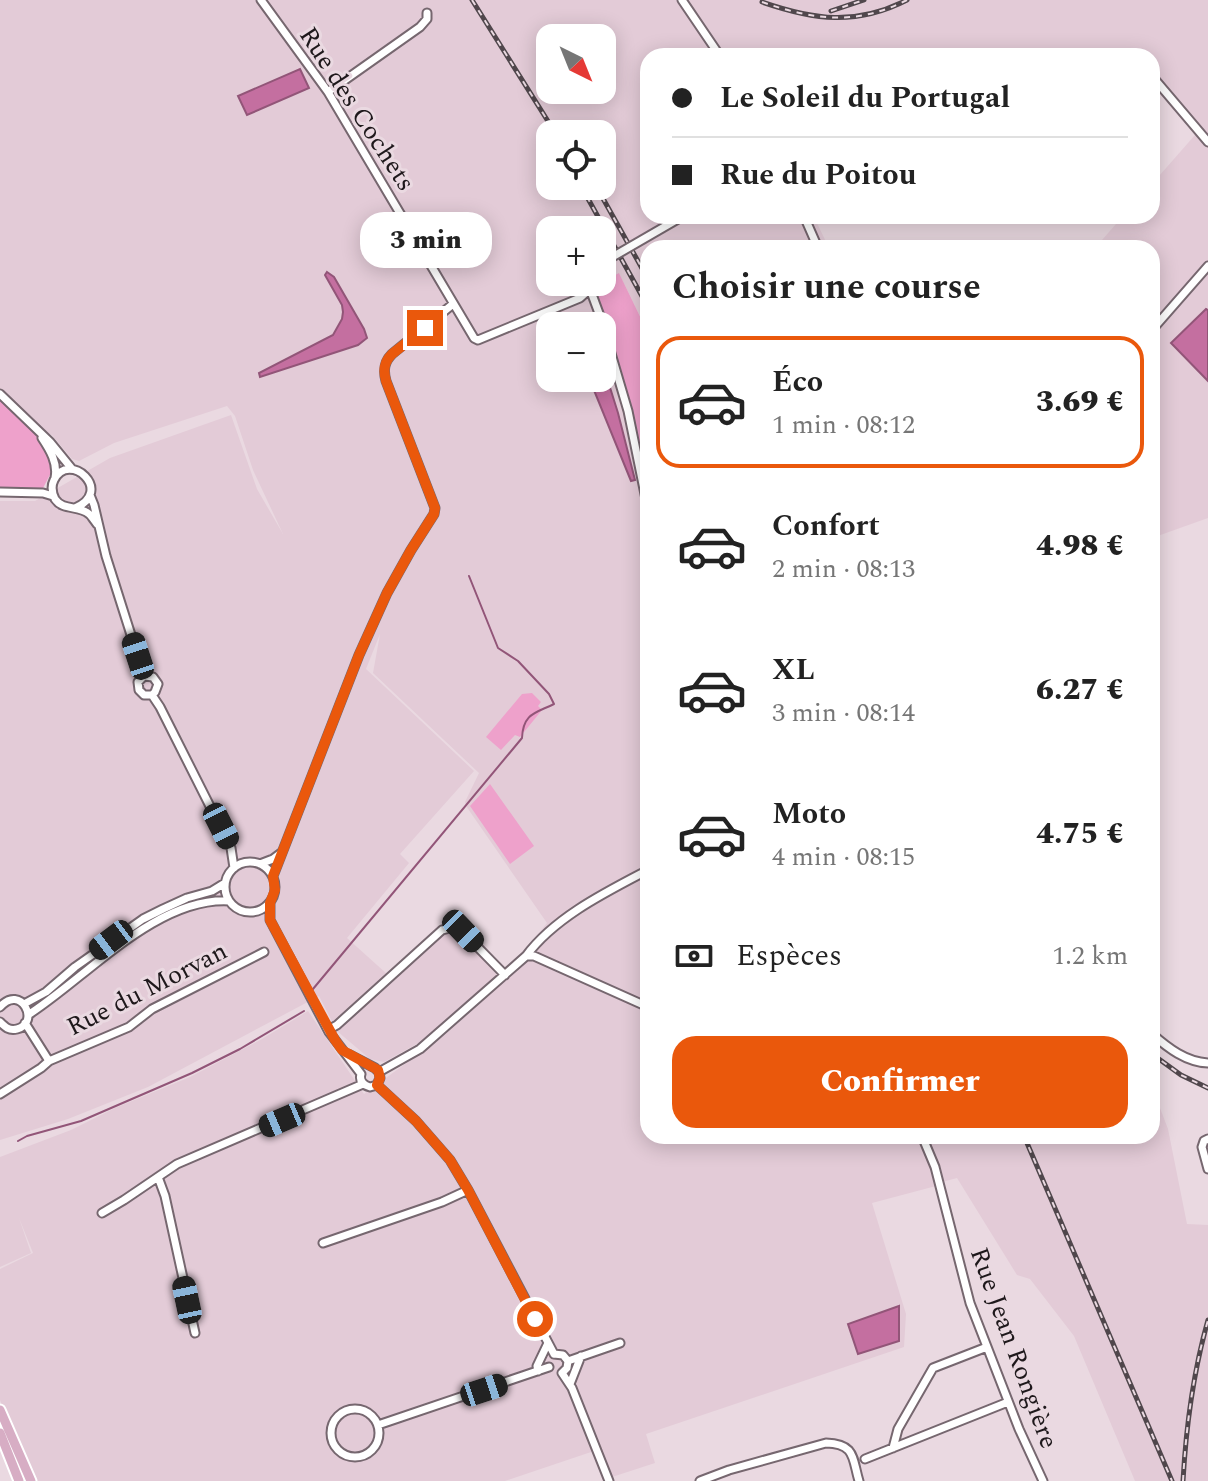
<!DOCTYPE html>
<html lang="fr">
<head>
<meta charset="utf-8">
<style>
  :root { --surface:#fff; --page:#f6f6f6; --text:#222; --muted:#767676; --line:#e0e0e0; --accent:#ea580c }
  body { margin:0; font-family:Spectral,serif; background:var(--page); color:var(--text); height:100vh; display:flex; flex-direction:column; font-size:30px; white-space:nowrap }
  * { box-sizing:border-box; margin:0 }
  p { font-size:26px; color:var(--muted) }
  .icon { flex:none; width:44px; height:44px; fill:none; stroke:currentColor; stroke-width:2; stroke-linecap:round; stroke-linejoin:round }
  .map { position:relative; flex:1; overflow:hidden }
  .panel { position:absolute; left:640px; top:240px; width:520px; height:904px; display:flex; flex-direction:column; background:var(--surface); border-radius:24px; box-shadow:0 4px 20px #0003 }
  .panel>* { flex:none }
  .banner { position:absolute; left:640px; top:48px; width:520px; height:176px; border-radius:24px; box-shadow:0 4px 20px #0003; display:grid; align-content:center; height:176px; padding:0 32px; background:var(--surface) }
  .needle { width:52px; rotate:137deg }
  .tools { position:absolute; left:536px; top:24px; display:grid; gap:16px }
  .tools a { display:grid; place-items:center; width:80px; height:80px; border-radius:16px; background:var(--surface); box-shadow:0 4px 20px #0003; font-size:40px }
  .end { position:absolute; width:36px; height:36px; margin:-18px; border:10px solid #ea580c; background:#fff; box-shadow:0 0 0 4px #fff }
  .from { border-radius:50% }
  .bubble { position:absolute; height:56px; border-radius:24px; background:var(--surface); box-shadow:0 4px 20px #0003; font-size:26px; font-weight:800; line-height:56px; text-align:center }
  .car { position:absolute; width:24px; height:48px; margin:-24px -12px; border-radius:10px; box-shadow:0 0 6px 2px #0007; background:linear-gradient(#222 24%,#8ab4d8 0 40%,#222 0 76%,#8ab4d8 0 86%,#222 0) }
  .banner b { display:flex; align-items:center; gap:28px; height:76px; font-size:30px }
  .banner b+b { border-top:2px solid var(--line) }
  .banner i { width:20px; height:20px; background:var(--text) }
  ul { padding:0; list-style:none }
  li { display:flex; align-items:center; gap:24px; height:132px; margin:0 16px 12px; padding:0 16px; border:4px solid transparent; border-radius:24px }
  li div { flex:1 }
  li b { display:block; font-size:30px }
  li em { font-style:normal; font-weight:800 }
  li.active { border-color:var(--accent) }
  li>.icon { width:72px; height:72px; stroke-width:1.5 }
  h2 { padding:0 32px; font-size:36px; line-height:96px }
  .pay { display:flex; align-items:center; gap:20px; height:88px; padding:0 32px; font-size:30px }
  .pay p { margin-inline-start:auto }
  .action { display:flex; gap:16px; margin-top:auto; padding:16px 32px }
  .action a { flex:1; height:92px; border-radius:24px; background:var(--accent); color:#fff; font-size:32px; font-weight:800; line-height:92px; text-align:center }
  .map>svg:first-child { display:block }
  .built { fill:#e3cbd7; fill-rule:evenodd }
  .green { fill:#eea1cb }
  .water { fill:#c46fa0; stroke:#925578; stroke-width:2 }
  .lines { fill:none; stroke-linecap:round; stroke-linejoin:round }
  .stream { stroke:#925578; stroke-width:2 }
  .minor-casing { stroke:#76676f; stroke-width:11 }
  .major-casing { stroke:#fff; stroke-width:13 }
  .minor { stroke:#fff; stroke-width:7 }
  .major { stroke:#d7adc4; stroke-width:9 }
  .rail-casing { stroke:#50474c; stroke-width:5 }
  .rail { stroke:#ead9e1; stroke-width:2; stroke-dasharray:6; stroke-linecap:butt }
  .minor-bridge-casing { stroke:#76676f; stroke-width:11; stroke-linecap:butt }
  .minor-bridge { stroke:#fff; stroke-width:7 }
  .route { stroke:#ea580c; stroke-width:10 }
  .labels { text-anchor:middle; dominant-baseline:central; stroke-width:6; stroke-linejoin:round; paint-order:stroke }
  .street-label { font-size:26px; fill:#1e181b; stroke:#ead9e1 }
</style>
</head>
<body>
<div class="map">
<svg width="1208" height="1481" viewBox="0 0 1208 1481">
  <rect width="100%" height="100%" fill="#ead9e1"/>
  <path class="built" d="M0,0H1208V136L1152,73V56H648V216H809L800,224L815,219L829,248H648V333L619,273L616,368L648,511V1136H1152V1087L1168,1129L1187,1224L1208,1225V1481H1135L1074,1336L1030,1279L1017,1275L957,1178L942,1182L936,1186L872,1203L906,1314L904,1347L646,1434L655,1463L609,1478L597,1450L505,1481H33L0,1400V1269L33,1253L19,1218L31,1253L0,1267V1157L71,1130L115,1108L190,1077L262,1039L308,1011L364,1094L446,1034L496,987L547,923L466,806L465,802L479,773L373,673L380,634L366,669L474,771L400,854L409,863L347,938L387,974L446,921L497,975L424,1040L384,1062L370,1059L337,1031L319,996L148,1087L68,1119L0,1140V501H35L110,458L231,415L257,489L283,534L253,470L235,416L227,406L114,443L79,461L72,459L52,435L36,429L0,394ZM550,38H602V90H550ZM550,134H602V186H550ZM550,230H602V282H550ZM550,326H602V378H550Z
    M1195,135L1208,147V518L1152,538V248H1095L1123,216H1152V184Z"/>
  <path class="green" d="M619,273L648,333V511L628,411L590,289Z
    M0,396C26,421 40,432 54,467L42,490L0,491Z
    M532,693L541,702L538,706L542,710L520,737L515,735L501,750L486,737L522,694Z
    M490,784L534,846L510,864L470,806Z"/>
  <path class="water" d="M300,69L309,88L247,115L238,96Z
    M327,272L334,277L364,329L367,338L358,345L260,377L259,373L333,335L342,319L343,312L342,305L325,275Z
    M1206,309L1208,310V381L1171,343Z
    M602,362L618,413L635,480L631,481L589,378H602Z
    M899,1306V1341L858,1354L848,1324Z"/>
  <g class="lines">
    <path class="stream" d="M313,989L522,738C523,713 536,713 554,704L549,694L518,661L498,648L469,576
      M18,1141L27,1136L81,1121L192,1073L240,1049L304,1011"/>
    <defs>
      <path id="minor" d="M261,0L328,92L474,338L478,340L580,298L590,289L592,282
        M682,0L720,56
        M1152,76L1208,142
        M328,92L420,27L427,19V13
        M804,216L818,248
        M590,289L600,316L628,411L648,509
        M1152,330L1208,266
        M0,394L50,442L72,469
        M42,438C50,450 58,463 55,478
        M0,492L43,493L53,496
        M90,495L94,505L106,556L144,676
        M75,508C115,491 69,450 54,480C51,486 52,493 55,499C63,511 79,505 89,514C91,515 96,523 97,524
        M144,676L138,682L139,690L144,695H152
        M144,676L153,677L158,684L155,692L152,695
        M152,695L160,707L231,848L234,868
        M225 887a25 25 0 1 1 50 0a25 25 0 1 1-50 0Z
        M260,864L273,859L281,853
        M273,876L359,655L387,593L411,550L434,514L435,508L430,495L386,381C383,370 384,362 392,354L453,304
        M270,903V920L329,1032L361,1074C359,1081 363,1085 370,1087L377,1085
        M526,956H534L648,1007
        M24,1004L46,992L75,967L143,919L163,909L187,898L212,891L225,883
        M0,1007C21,983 41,1023 17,1029C9,1031 5,1027 0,1022
        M28,1015C86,978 156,897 229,901
        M25,1023L49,1061
        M328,1030L337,1025L442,930L457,926L505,975
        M1152,1034C1168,1048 1186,1062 1208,1063
        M348,1054L375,1068L379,1072L380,1078L377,1085
        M379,1072L420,1049L526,956C555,917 606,892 648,870
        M377,1085L416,1121L450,1160L468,1190L554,1354
        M0,1094L41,1068L49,1061L129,1027L152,1009L264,952
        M922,1136L935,1167L970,1303L1019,1429L1043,1481
        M1208,1139L1204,1141L1202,1147L1208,1169
        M158,1177L165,1196L195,1333
        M102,1213L124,1200L177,1164L363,1084
        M323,1243L442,1202L468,1190
        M554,1354L563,1355L568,1361L567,1368L562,1373
        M568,1361L620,1343
        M538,1371L537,1366L548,1343
        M562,1373L572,1388L609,1481
        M570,1384L581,1356
        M331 1433a24 24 0 1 1 48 0a24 24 0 1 1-48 0Z
        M378,1425L549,1367
        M893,1448L898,1429L933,1368L987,1347
        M865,1459L1008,1402
        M700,1481L729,1470L826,1443C856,1444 852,1458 859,1481"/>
      <path id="major" d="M0,1410L31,1481
        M0,1433L19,1481"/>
    </defs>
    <use href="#minor" class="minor-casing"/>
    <use href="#major" class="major-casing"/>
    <use href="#minor" class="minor"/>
    <use href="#major" class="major"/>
    <defs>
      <path id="rail" d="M472,0L556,134
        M762,2C814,20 856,26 907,0
        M831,11L864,0
        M581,186L648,307
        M596,186L648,279
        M1152,1054L1181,1075L1208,1088
        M1024,1136L1172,1481
        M1183,1481C1186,1427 1193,1373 1208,1320"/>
    </defs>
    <use href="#rail" class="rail-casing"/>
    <use href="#rail" class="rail"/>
    <defs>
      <path id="minor-bridge" d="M602,263L678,219"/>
    </defs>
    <use href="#minor-bridge" class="minor-bridge-casing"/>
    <use href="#minor-bridge" class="minor-bridge"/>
  </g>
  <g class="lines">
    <path class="route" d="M425,328L392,354C384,362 383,370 386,381L435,508L434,514L411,550L387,593L359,655L273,876L275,890L270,903V920L335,1040L342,1050L378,1070L380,1078L377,1085L416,1121L450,1160L468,1190L535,1319"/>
  </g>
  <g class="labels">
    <g class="street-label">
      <text transform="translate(357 109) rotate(57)">Rue des Cochets</text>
      <text transform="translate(147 989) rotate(-27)">Rue du Morvan</text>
      <text transform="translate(1014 1348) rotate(70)">Rue Jean Rongière</text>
    </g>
  </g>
</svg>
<div class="tools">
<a><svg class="needle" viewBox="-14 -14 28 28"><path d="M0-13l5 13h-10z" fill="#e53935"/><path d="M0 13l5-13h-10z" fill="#767676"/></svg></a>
<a><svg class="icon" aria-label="locate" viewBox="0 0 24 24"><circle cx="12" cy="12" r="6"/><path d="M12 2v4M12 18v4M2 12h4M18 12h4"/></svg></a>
<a>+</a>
<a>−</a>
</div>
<i class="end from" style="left:535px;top:1319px"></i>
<i class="end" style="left:425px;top:328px"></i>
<div class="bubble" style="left:360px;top:212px;width:132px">3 min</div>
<i class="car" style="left:138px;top:656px;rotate:342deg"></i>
<i class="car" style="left:221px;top:826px;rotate:153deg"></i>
<i class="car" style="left:463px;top:931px;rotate:136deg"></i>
<i class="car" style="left:111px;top:940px;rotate:233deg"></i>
<i class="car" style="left:282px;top:1120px;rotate:247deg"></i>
<i class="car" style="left:187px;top:1300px;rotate:348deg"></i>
<i class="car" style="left:484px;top:1390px;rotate:72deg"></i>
<div class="banner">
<b><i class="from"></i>Le Soleil du Portugal</b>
<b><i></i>Rue du Poitou</b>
</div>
<section class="panel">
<h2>Choisir une course</h2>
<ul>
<li class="active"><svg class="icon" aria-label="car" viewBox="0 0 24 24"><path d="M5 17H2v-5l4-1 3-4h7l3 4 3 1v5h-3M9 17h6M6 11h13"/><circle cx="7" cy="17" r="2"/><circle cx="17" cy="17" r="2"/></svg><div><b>Éco</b><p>1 min · 08:12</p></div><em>3.69 €</em></li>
<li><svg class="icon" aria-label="car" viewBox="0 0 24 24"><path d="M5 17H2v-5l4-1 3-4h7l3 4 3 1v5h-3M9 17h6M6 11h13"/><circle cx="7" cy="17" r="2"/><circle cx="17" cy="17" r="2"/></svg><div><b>Confort</b><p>2 min · 08:13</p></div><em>4.98 €</em></li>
<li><svg class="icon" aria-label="car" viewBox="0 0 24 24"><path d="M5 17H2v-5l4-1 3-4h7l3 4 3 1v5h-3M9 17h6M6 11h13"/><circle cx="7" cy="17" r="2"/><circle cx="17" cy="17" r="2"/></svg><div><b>XL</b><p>3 min · 08:14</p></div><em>6.27 €</em></li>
<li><svg class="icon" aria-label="car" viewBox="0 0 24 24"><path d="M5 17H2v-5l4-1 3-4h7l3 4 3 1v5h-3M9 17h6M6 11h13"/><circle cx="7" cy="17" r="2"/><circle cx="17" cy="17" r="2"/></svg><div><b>Moto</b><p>4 min · 08:15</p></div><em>4.75 €</em></li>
</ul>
<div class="pay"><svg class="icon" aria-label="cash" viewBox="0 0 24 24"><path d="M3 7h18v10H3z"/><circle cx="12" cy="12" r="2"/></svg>Espèces<p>1.2 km</p></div>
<div class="action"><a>Confirmer</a></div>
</section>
</div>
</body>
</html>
